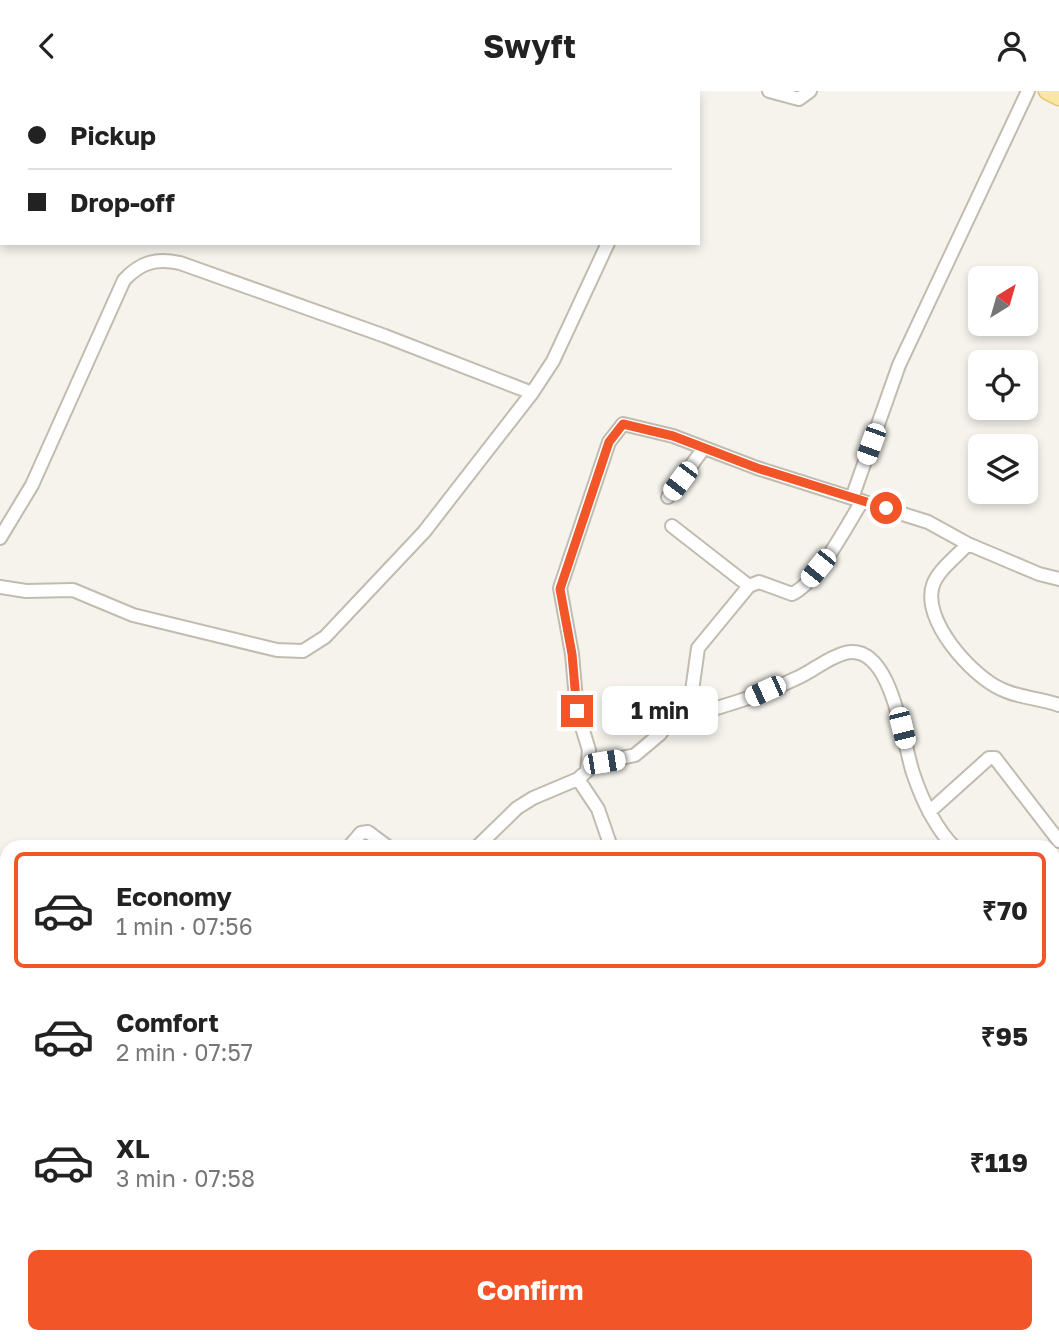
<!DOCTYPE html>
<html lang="en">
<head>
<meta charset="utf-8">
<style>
  :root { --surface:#fff; --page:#f6f6f6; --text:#222; --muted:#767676; --line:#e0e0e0; --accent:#f15528 }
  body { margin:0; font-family:"Golos Text",sans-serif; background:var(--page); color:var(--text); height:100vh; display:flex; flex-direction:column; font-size:26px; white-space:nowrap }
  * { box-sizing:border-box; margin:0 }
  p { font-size:23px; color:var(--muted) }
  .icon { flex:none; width:38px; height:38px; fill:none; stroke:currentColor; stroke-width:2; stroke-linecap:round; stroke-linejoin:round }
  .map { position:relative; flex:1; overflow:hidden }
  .details { position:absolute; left:0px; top:749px; width:1060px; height:504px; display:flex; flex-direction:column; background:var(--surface); border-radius:21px 21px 0 0; box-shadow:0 4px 10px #0003 }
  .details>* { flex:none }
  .banner { position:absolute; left:0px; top:0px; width:700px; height:154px; box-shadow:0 4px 10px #0003; display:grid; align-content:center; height:154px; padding:0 28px; background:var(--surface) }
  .needle { width:46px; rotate:37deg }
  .tools { position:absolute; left:968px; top:175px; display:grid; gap:14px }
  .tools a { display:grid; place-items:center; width:70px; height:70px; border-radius:10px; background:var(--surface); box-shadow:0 4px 10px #0003; font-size:35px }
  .end { position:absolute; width:32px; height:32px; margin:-16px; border:9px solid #f15528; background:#fff; box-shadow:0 0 0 4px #fff }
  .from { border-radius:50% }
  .bubble { position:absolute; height:49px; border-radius:10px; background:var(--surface); box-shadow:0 4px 10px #0003; font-size:23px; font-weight:700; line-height:49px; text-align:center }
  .car { position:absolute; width:21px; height:42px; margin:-21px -10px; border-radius:9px; box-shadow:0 0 5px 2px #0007; background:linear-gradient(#fff 24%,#345 0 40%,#fff 0 76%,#345 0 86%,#fff 0) }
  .banner b { display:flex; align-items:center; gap:24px; height:66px; font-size:26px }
  .banner b+b { border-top:2px solid var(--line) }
  .banner i { width:18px; height:18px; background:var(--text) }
  ul { padding:12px 0 0; list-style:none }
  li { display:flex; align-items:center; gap:21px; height:116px; margin:0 14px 10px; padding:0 14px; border:4px solid transparent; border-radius:10px }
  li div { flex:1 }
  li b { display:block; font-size:26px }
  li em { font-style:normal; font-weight:700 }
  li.active { border-color:var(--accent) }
  li>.icon { width:63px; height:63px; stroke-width:1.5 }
  .action { display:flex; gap:14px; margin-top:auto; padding:14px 28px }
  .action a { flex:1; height:80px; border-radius:10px; background:var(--accent); color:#fff; font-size:28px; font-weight:700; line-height:80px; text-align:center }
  header { display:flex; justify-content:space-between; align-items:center; height:91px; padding:0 28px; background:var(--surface); font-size:32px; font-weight:700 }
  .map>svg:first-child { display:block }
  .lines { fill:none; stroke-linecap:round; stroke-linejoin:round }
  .minor-casing { stroke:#c1bcaf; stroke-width:16 }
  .major-casing { stroke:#e0c670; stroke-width:19 }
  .minor { stroke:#fff; stroke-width:12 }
  .major { stroke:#fae7a1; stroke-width:16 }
  .route { stroke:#f15528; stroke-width:9 }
</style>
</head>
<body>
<header><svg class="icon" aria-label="back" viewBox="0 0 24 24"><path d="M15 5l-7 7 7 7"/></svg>Swyft<svg class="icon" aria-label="person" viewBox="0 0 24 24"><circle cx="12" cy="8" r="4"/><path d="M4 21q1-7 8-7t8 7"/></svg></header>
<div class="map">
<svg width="1059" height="1253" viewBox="0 0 1059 1253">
  <rect width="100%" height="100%" fill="#f5f3ec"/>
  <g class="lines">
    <defs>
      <path id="minor" d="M769,0L799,8L810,0
        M677,2V0
        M668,406L704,357
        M852,407L899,274L1028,0
        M672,435L749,495L759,491L792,503C817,492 848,433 862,410
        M0,447L32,394L124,189C141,171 156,167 180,172L385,245L532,302L553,270L608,152
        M968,453C957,465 938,479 933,494C921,529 972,585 1001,598C1019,607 1040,607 1059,614
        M0,496L26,500L73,499L133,524L277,559L303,560L325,546L424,441L532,302
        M670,629C714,619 756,607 797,587C813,580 827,567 845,562C892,550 903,653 913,682C922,709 934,735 954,756
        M589,674L635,664L660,643L692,600L698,557L749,495
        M578,688L598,718L611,756
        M929,721L989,667H995L1059,750
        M349,756L361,742L368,741L388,756
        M477,756L517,717L533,707L578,688L587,680L589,659L577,620L572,563L560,497L609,351L623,333L673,345L757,377L928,431L968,453L1039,483L1059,488
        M0,820L7,826
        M1054,860L1059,853
        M1054,931L1059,924
        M0,939L7,915
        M1054,1001L1059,993
        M0,1049L7,1036
        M1054,1078L1059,1072
        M1054,1210L1059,1217
        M549,1246L556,1253
        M703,1246L708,1253
        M758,1246L763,1253
        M927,1246L929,1253
        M1032,1246L1037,1253
        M435,1253L441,1246
        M663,1253L673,1246
        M787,1253L797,1246
        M965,1253L974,1246"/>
      <path id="major" d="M1047,0L1059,6"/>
    </defs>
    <use href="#minor" class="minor-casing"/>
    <use href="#major" class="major-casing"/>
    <use href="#minor" class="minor"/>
    <use href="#major" class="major"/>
  </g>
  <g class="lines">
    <path class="route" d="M577,620L572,563L560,498L609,351L623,333L673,345L757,377L886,417"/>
  </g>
</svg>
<div class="tools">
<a><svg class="needle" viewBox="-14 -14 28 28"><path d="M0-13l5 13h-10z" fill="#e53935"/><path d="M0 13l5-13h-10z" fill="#767676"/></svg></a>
<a><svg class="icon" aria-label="locate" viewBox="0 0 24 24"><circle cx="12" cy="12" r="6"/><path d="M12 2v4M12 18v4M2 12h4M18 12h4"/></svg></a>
<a><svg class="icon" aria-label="layers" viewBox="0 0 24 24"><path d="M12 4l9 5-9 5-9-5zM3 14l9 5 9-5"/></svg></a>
</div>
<i class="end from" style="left:886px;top:417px"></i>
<i class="end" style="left:577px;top:620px"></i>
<div class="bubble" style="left:602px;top:595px;width:116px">1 min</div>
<i class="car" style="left:871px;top:353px;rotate:200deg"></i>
<i class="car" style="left:680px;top:390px;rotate:217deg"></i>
<i class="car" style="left:818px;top:477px;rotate:219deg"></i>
<i class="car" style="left:765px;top:600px;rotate:246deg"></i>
<i class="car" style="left:902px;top:637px;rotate:166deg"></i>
<i class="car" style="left:604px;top:671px;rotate:81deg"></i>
<div class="banner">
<b><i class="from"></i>Pickup</b>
<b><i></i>Drop-off</b>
</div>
<section class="details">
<ul>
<li class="active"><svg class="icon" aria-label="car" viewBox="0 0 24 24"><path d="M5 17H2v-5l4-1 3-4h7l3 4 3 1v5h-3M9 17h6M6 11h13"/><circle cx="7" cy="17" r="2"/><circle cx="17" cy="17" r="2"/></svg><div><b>Economy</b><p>1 min · 07:56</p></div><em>₹70</em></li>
<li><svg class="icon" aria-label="car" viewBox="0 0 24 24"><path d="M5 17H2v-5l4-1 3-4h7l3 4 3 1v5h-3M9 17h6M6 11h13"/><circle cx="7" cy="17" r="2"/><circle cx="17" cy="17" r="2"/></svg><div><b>Comfort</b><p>2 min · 07:57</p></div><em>₹95</em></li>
<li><svg class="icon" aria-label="car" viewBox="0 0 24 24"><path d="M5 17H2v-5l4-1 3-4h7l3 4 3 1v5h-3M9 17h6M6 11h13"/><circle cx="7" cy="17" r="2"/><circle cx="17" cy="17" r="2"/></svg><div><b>XL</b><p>3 min · 07:58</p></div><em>₹119</em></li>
</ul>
<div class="action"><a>Confirm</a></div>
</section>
</div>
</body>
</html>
